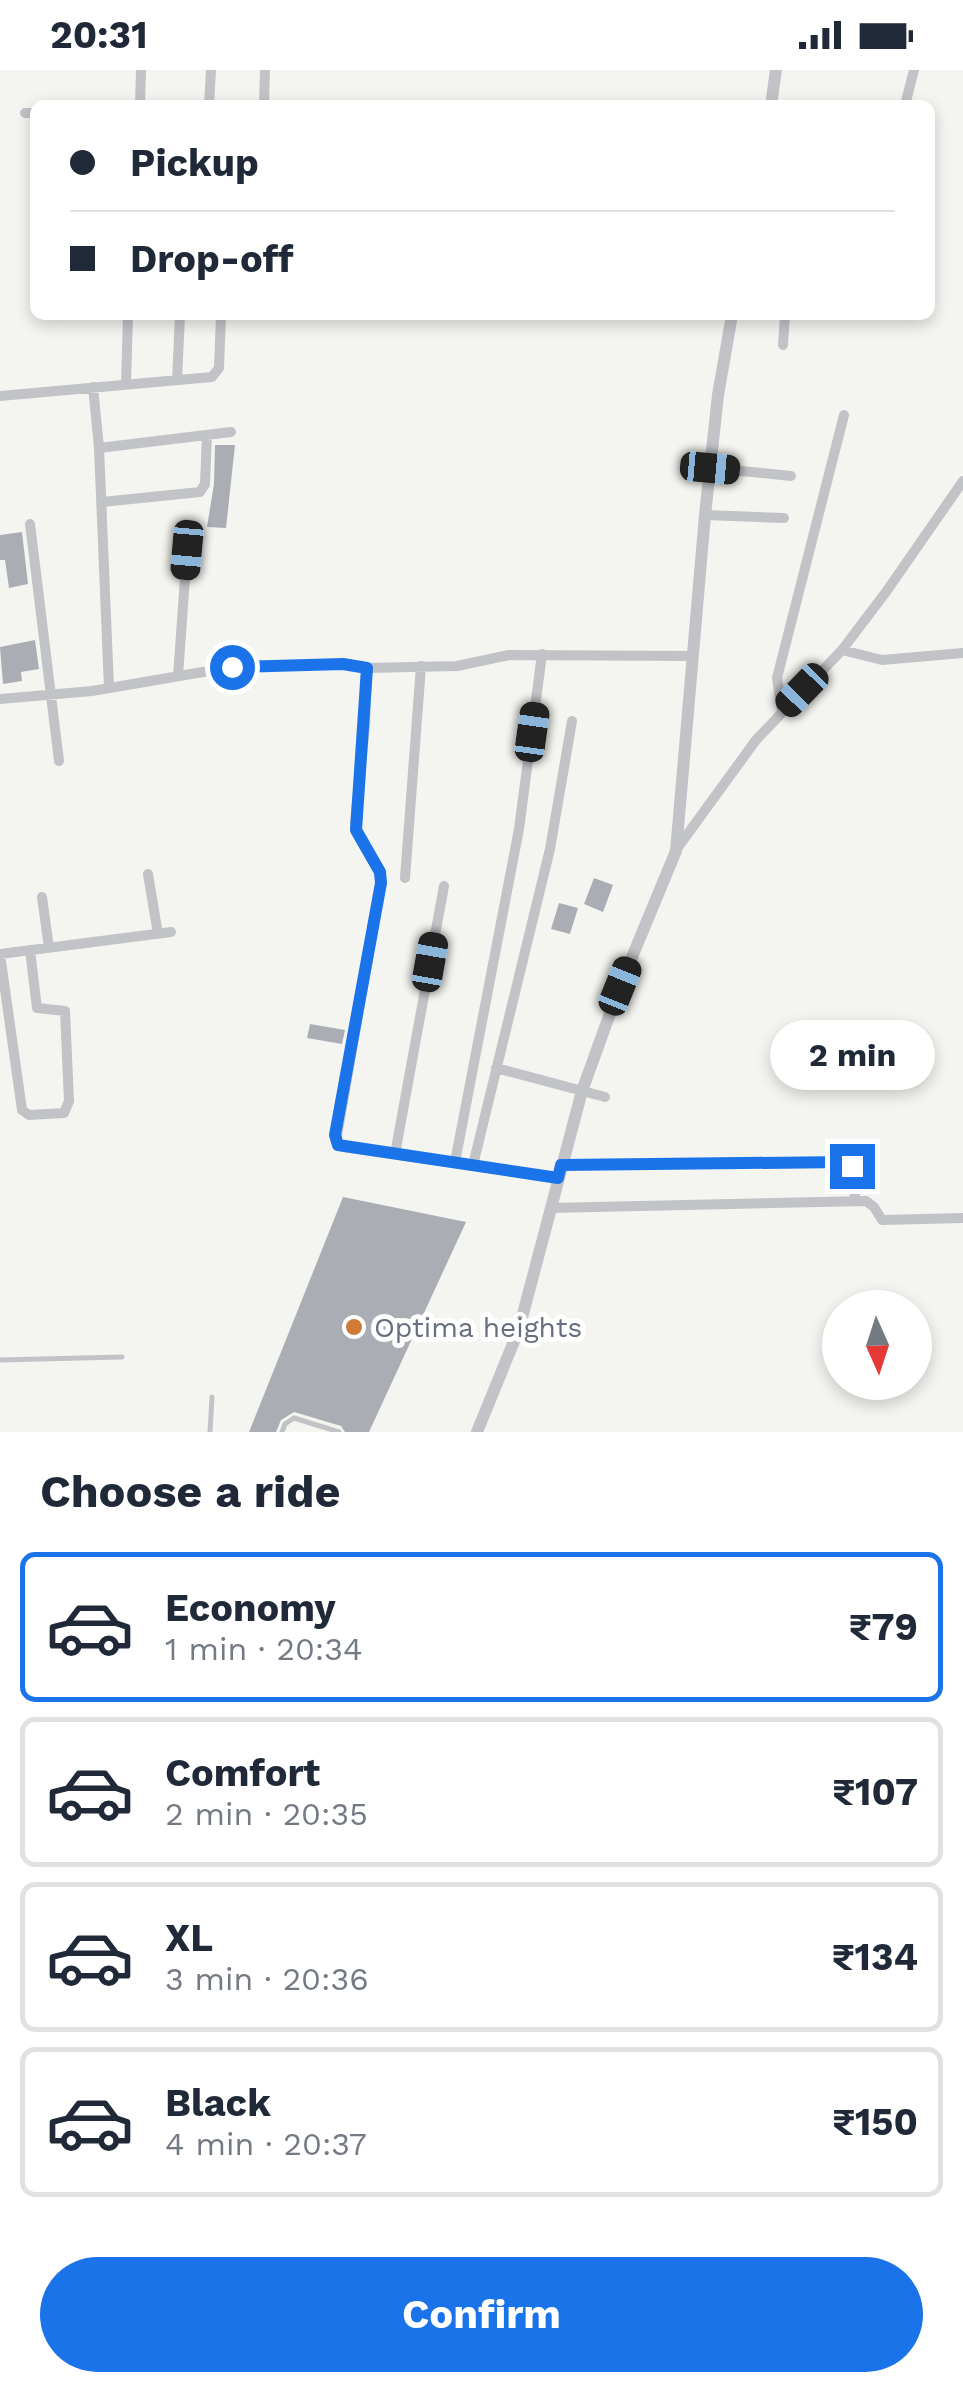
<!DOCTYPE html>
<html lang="en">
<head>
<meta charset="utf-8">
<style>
  :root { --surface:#fff; --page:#f6f6f7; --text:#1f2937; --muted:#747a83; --line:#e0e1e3; --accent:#1a73e8 }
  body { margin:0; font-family:"Work Sans",sans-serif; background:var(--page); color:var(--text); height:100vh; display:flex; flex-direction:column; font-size:38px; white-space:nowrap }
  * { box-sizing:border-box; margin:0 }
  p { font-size:32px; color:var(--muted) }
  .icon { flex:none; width:55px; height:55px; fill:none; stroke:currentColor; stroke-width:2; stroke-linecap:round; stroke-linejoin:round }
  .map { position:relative; height:1362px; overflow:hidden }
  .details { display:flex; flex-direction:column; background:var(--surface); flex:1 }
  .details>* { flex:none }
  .top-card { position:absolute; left:30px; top:30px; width:905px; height:220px; border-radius:15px; box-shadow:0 5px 15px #0003; display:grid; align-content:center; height:220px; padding:0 40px; background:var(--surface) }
  .needle { width:65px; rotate:177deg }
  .buttons { position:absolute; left:822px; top:1220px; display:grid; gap:20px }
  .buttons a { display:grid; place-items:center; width:110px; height:110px; border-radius:50%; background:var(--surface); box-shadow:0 5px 15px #0003; font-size:50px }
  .end { position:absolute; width:45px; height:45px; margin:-22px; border:12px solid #1a73e8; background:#fff; box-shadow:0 0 0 5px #fff }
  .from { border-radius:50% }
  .bubble { position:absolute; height:70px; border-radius:35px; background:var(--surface); box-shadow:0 5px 15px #0003; font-size:32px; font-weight:700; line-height:70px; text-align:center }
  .car { position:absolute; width:30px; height:60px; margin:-30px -15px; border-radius:12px; box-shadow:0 0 8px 2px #0007; background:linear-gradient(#222 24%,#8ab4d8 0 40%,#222 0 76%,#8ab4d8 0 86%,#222 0) }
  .top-card b { display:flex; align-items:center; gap:35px; height:95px; font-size:38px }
  .top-card b+b { border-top:2px solid var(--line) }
  .top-card i { width:25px; height:25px; background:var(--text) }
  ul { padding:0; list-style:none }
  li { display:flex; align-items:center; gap:30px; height:150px; margin:0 20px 15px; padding:0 20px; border:5px solid var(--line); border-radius:15px }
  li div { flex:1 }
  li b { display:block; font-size:38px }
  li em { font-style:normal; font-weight:700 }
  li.active { border-color:var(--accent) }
  li>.icon { width:90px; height:90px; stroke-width:1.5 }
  h2 { padding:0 40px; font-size:45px; line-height:120px }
  .primary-button { display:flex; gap:20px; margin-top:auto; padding:20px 40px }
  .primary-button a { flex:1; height:115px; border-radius:60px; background:var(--accent); color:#fff; font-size:40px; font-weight:700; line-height:115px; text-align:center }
  .status { display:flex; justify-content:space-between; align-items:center; height:70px; padding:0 50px; background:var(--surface); direction:ltr }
  .status svg { height:28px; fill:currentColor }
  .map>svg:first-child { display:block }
  .building { fill:#aaaeb4 }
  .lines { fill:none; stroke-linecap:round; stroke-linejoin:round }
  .service { stroke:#c1c3c6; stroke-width:5 }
  .minor { stroke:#c1c3c6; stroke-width:10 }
  .tertiary { stroke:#c1c3c6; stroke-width:12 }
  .route { stroke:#1a73e8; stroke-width:12 }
  .poi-dot { fill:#cf7a37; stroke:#fff; stroke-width:4 }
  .labels { text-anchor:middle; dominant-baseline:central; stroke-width:10; stroke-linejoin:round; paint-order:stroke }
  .poi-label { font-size:28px; fill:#676f7f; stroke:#fff; text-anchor:start }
</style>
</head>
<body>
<div class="status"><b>20:31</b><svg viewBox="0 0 49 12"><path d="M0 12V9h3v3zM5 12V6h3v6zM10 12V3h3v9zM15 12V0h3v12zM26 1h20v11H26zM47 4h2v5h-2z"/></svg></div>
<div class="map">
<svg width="963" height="1362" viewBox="0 0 963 1362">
  <rect width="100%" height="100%" fill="#f4f5f1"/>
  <path class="building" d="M215,375H235L226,458L207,457L214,414Z
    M22,462L28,514L9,518L5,490H0V465Z
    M35,570L39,599L21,602L22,611L3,614L0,577Z
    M594,808L613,815L603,842L584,834Z
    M559,833L578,838L570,864L551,859Z
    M310,954L345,960L342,974L307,968Z
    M343,1127L466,1152L369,1362H345L341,1356L294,1342L281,1350L276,1362H249Z"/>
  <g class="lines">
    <path class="service" d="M0,1290L122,1287
      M210,1362L212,1327
      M282,1362L285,1354L294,1348L339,1362"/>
    <path class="minor" d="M140,35L141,0
      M209,35L211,0
      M264,35L265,0
      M905,35L914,0
      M25,43H35
      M783,275L785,245
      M177,310L180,245
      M126,314L128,245
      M93,317L99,378L109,618
      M0,326L212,307L219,298L221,245
      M99,378L231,362
      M711,398L791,406
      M102,432L200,422L205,414L207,365
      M705,445L784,448
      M30,454L59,691
      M842,580L882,590L963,583
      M367,598L365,656L355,752L359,767L379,802L381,813L336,1072L343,1077L558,1108
      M178,606L187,480
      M0,629L92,621L232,597L343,594L367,598L457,596L509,585L693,586
      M782,641L777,608L844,345
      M676,780L756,670L842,580L886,522L963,411
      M148,804L158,864
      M405,808L421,596
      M42,827L49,878
      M0,884L22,1040L29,1045L64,1043L69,1031L65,941L37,938L30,880
      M0,884L171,862
      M496,998L605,1027
      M395,1084L444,816
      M455,1092L519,759L542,584
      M473,1095L550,779L572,651
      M561,1095L845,1092L854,1101L855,1131
      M550,1138L866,1131L874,1137L882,1150L963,1148"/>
    <path class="tertiary" d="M771,35L776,0
      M477,1362L519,1259L582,1021L620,916L676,781L705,445L718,325L732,245"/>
  </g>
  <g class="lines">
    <path class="route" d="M232,597L343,594L367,598L356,760L380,802L381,813L335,1065L338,1075L558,1108L561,1095L845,1092L852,1096"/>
  </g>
  <circle class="poi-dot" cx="354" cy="1257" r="10"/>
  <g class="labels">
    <g class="poi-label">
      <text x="374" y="1257">Optima heights</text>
    </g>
  </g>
</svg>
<div class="buttons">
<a><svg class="needle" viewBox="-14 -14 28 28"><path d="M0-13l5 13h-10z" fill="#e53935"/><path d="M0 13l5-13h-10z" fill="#747a83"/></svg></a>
</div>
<i class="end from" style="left:232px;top:597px"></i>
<i class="end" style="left:852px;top:1096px"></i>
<div class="bubble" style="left:770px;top:950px;width:165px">2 min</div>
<i class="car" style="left:710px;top:398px;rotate:95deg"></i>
<i class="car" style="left:187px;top:480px;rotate:185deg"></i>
<i class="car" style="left:802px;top:620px;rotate:224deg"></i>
<i class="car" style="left:532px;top:662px;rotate:8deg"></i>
<i class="car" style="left:430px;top:892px;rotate:10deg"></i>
<i class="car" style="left:620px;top:916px;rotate:22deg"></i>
<div class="top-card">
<b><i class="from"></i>Pickup</b>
<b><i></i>Drop-off</b>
</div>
</div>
<section class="details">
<h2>Choose a ride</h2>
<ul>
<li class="active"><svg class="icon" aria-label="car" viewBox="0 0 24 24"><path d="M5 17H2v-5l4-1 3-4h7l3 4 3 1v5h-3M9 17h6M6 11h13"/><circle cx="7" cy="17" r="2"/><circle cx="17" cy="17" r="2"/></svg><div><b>Economy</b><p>1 min · 20:34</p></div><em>₹79</em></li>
<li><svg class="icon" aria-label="car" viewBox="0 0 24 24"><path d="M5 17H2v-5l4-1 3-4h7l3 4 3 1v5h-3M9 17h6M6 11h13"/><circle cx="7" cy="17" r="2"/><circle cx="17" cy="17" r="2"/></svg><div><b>Comfort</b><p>2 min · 20:35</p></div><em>₹107</em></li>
<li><svg class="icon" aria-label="car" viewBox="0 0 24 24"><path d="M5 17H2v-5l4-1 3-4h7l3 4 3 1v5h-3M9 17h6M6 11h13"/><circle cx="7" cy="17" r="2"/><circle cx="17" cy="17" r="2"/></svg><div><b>XL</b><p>3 min · 20:36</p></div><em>₹134</em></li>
<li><svg class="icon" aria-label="car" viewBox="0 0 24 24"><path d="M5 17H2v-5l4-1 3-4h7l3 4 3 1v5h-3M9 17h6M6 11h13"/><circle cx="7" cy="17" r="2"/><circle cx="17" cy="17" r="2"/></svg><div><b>Black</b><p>4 min · 20:37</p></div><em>₹150</em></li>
</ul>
<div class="primary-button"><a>Confirm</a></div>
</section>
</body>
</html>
